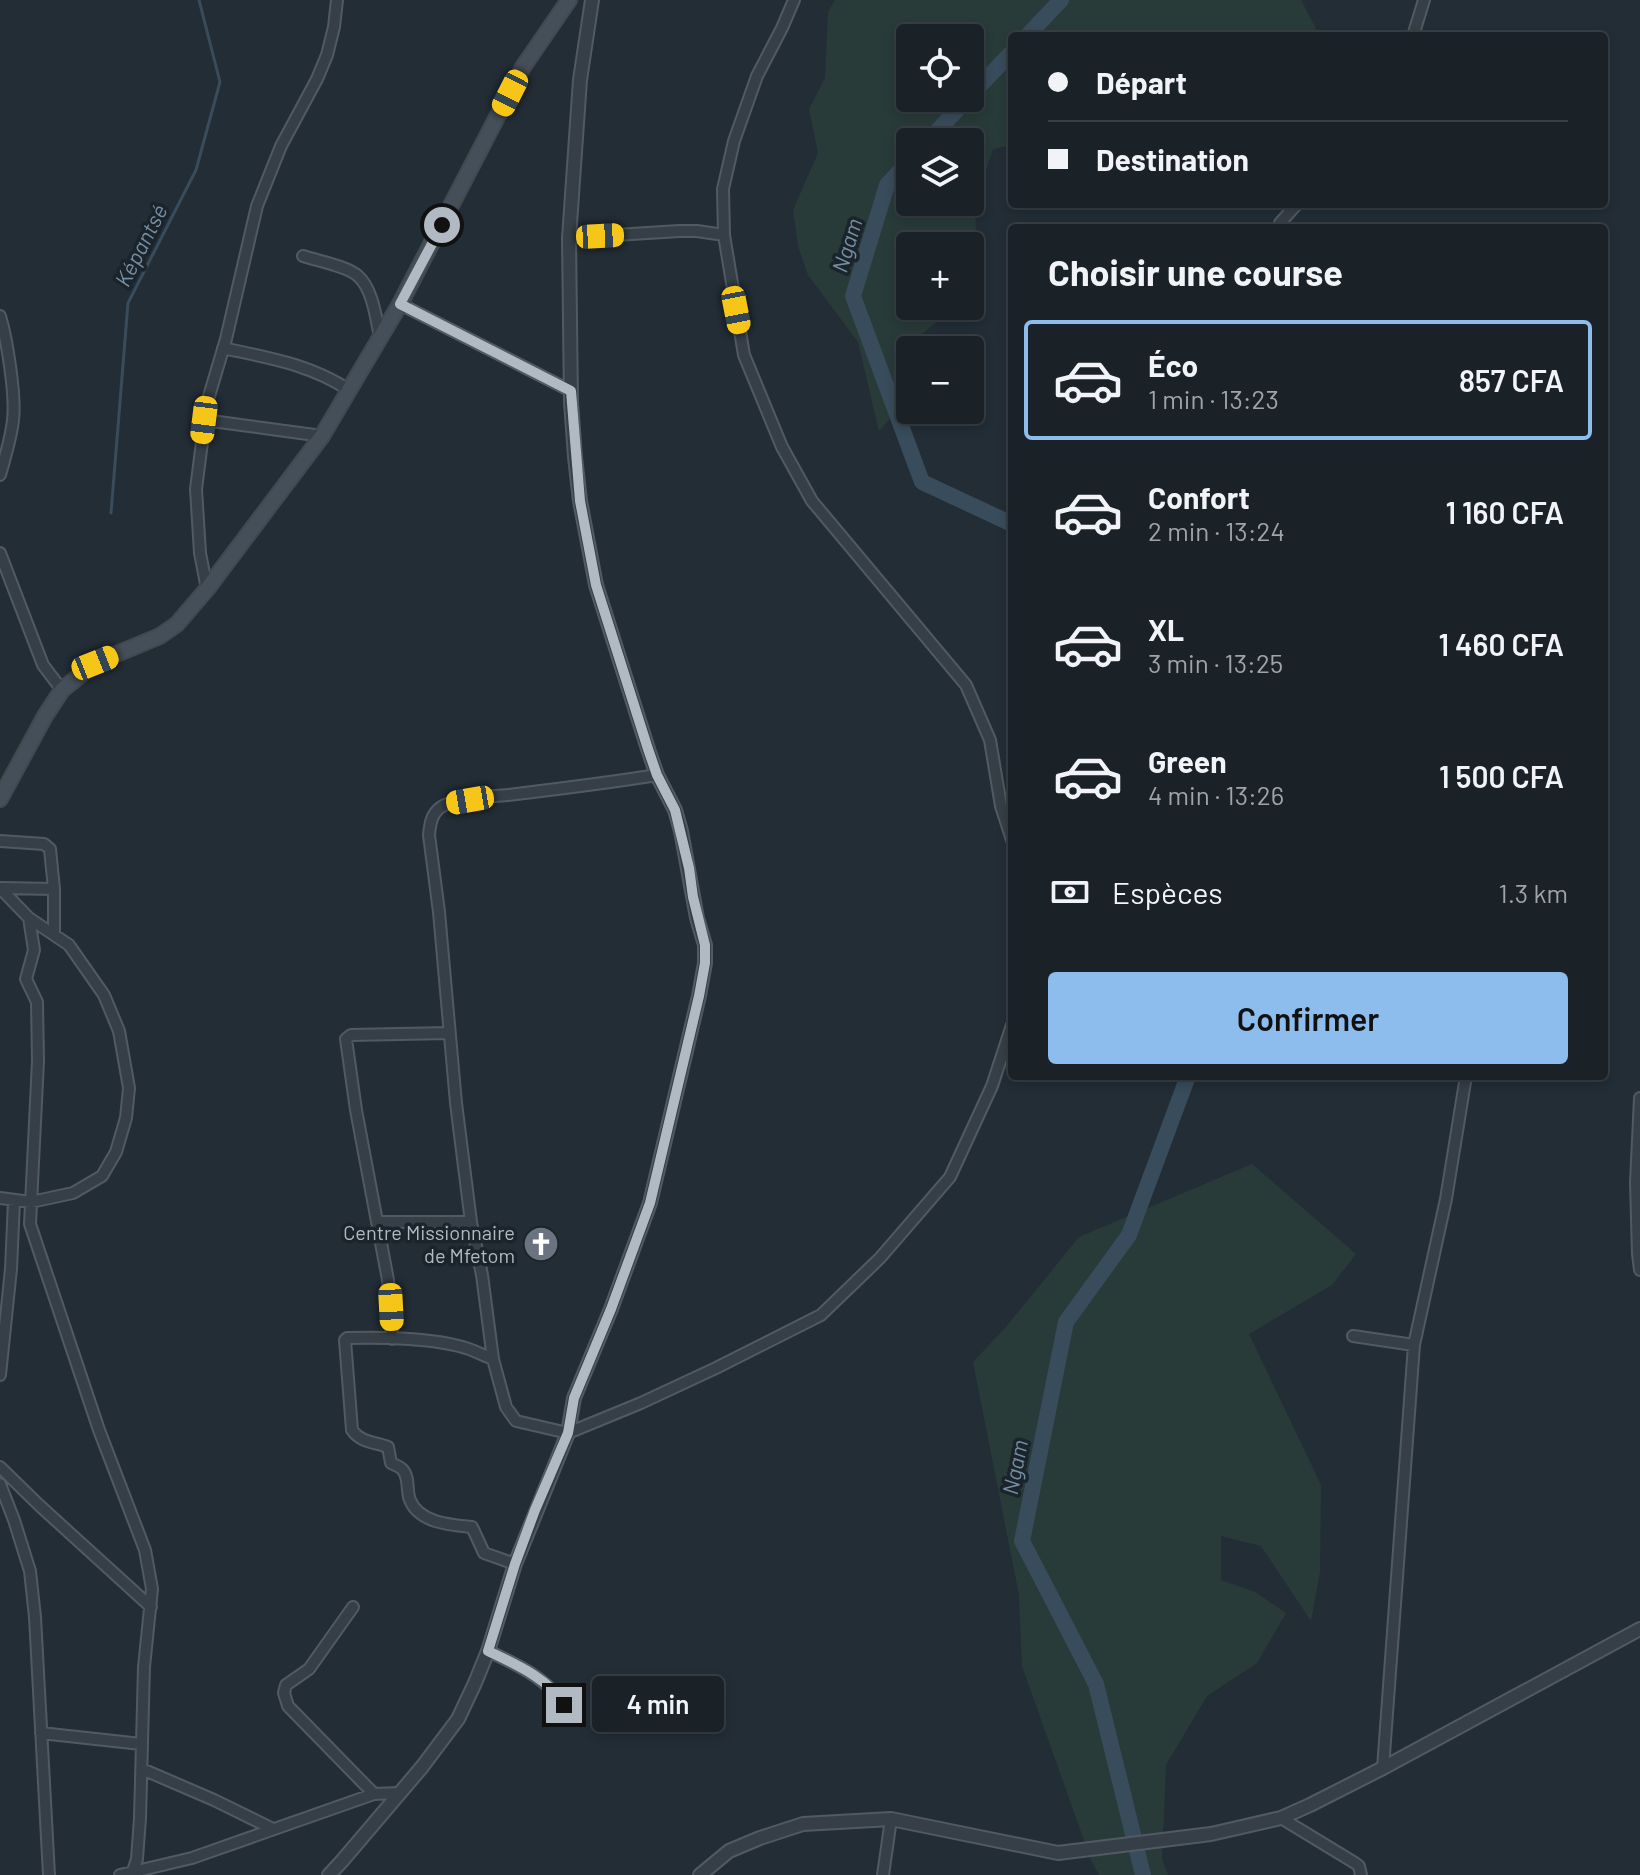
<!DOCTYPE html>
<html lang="fr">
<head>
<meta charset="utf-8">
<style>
  :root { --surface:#1a2228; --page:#232a30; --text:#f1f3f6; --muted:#9fa4a8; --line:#383f45; --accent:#8dbdec }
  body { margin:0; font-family:Barlow,sans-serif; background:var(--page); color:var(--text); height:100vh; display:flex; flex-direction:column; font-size:30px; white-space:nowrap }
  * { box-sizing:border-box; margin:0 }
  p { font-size:26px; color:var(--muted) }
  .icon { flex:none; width:44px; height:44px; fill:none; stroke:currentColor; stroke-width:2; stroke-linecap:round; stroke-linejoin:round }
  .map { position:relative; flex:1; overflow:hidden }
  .details { position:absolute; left:1008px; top:224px; width:600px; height:856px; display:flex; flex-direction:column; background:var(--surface); border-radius:8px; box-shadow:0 4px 12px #0003,0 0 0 2px var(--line) }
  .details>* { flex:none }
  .guide { position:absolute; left:1008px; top:32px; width:600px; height:176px; border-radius:8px; box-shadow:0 4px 12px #0003,0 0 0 2px var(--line); display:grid; align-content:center; height:176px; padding:0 40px; background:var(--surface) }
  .fabs { position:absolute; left:896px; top:24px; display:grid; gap:16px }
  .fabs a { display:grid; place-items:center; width:88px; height:88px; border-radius:8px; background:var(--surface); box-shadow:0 4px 12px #0003,0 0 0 2px var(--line); font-size:40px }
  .end { position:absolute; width:36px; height:36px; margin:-18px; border:10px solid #b1bac3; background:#111; box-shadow:0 0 0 4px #111 }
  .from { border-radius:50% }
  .bubble { position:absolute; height:56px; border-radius:8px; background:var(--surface); box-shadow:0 4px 12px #0003,0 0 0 2px var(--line); font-size:26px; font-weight:600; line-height:56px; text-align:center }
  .car { position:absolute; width:24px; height:48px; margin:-24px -12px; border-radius:10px; box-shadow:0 0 6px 2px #0007; background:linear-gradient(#f5c518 24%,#345 0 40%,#f5c518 0 76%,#345 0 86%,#f5c518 0) }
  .guide b { display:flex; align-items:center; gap:28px; height:76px; font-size:30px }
  .guide b+b { border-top:2px solid var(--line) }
  .guide i { width:20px; height:20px; background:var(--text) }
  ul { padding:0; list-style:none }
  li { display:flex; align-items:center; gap:24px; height:120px; margin:0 16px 12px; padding:0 24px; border:4px solid transparent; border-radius:8px }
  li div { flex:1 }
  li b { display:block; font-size:30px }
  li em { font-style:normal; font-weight:600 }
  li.on { border-color:var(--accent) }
  li>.icon { width:72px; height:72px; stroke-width:1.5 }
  h2 { padding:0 40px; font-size:36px; line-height:96px }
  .pay { display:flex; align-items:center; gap:20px; height:88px; padding:0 40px; font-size:30px }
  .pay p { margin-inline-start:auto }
  .cta { display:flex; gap:16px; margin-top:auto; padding:16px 40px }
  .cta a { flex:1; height:92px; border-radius:8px; background:var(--accent); color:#111; font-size:32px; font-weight:600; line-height:92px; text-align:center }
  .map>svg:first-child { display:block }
  .green { fill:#283b39; fill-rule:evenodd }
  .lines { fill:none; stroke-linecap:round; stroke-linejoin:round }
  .stream { stroke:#384c5b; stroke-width:3 }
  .river { stroke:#384c5b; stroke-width:16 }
  .minor-casing { stroke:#515a62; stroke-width:14 }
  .tertiary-casing { stroke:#515a62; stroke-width:16 }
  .secondary-casing { stroke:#404850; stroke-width:18 }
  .minor { stroke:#363f47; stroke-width:10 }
  .tertiary { stroke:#363f47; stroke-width:12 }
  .secondary { stroke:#454f59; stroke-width:14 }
  .route { stroke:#b1bac3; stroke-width:10 }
  .labels { text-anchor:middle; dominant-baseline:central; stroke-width:7; stroke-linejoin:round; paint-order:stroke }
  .poi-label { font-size:20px; fill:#b1bac3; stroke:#1c242b; text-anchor:end }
  .water-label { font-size:22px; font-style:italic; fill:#748fa4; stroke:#1c242b }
</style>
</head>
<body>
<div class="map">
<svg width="1640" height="1875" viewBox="0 0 1640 1875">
  <rect width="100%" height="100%" fill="#232d36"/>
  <path class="green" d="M835,0H1301L1320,36H1012V145L993,149L975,205L978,289L970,296V246H910V306H957L918,337V350H910V397L879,431L858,342L808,275L798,246L793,210L818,153L809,109L825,78L828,12ZM910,38H970V98H910ZM910,142H970V202H910Z
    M1252,1164L1356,1254L1332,1285L1249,1334L1321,1485L1320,1572L1311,1621L1261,1546L1221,1536V1580L1255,1592L1286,1613L1257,1663L1207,1696L1166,1765L1162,1859L1168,1875H1099L1091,1860L1022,1666L1019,1595L973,1362L1006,1327L1079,1237Z"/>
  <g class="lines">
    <path class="stream" d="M111,513L128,303L196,170L220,82L199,0"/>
    <path class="river" d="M1027,36L1061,0
      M970,96L1012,52
      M927,142L968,98
      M910,160L887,185L853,296L922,482L1012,524
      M1143,1875L1096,1684L1022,1541L1066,1322L1129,1235L1188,1076"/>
    <defs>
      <path id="minor" d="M794,0L782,28L757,76L734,141L723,189L724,235L744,355L782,447L812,501L966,685L990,740L1001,806L1012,840
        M1413,36L1424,0
        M1278,228L1280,223L1297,204
        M569,238L679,231H697L724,235
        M303,256C318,261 347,266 358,276C373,289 376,319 380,337
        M400,304L571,391
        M0,316C7,339 16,396 13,420C11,439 5,457 0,475
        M223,348C269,358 309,364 349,390
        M204,420L322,436
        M0,553L43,665L62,690
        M207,589L200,553L196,489L207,403L226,339L257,206L281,146L317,79L327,55L334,27L337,0
        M657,775C608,783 558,789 508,795C493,796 453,799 441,807C431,814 430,825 429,835L439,912L456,1103L471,1222L482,1275L493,1359L506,1407L516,1421L568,1433L641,1403L716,1368L821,1315L880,1258L950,1177L992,1086L1012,1025
        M0,841L44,844L50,849L54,889V933
        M0,888L29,918L69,945L104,995L119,1031L129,1088L126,1118L116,1152L102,1176L73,1193L31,1202L0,1198
        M1,888L54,889
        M29,918L34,950L26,979L37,1002L38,1061L30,1224L99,1430L145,1550L152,1589L144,1667L140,1818L137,1859L133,1871
        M1640,1098L1636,1182L1638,1254L1640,1270
        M378,1222H471
        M1353,1336L1414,1345
        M392,1339L388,1280L356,1110L346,1039L351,1035L449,1033
        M493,1359C485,1356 477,1352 469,1349C437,1338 382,1337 347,1338L345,1340L352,1430C361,1443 375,1442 388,1447L391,1463C395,1465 399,1466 402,1469C410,1477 406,1491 410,1500C419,1523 451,1525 472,1527L484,1553L515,1564
        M0,1375L11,1269L14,1201
        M0,1467L40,1506L151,1607
        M0,1484L14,1520L30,1571L35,1617L49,1875
        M353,1607L309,1669L286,1685L284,1693L288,1706L374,1794
        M488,1651C516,1664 557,1682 566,1714
        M41,1733L141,1744
        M1383,1768L1414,1345L1446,1199L1466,1076
        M142,1769L214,1800L273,1829
        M1281,1818L1355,1863L1359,1866L1361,1875
        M120,1875L192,1858L374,1794L399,1793
        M883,1875L891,1819"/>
      <path id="tertiary" d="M329,1875L342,1861L422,1767L458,1719L475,1683L488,1651L515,1564L568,1433L574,1398L611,1309L650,1203L699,996L705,963V945L697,918L681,831L675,810L657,775L648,749L596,585L580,501L575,457L571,402L569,238L580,80L592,0
        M700,1875L729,1851L760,1838L803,1824L891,1819L1058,1853L1211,1834L1281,1818L1310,1805L1383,1768L1640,1629"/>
      <path id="secondary" d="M0,799L45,716L62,690L95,663L160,636L177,624L207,589L322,436L400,304L523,67L569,0"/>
    </defs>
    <use href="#minor" class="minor-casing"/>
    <use href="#tertiary" class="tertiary-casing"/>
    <use href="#secondary" class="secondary-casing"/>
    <use href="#minor" class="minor"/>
    <use href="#tertiary" class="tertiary"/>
    <use href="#secondary" class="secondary"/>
  </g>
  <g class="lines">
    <path class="route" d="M442,225L400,304L571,391L580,501L596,585L648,749L657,775L675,810L689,868L693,897L705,945V963L699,996L650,1203L611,1309L574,1398L568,1433L535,1510L515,1564L488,1651C513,1663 550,1679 564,1705"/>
  </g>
  <defs>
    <symbol id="church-disc" viewBox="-11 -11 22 22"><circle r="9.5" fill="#6b7280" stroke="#1c242b"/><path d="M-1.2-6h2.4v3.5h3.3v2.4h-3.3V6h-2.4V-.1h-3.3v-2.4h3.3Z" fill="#fff"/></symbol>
  </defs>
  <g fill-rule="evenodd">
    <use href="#church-disc" x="521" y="1224" width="40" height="40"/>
  </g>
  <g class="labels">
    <g class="poi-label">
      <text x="515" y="1232">Centre Missionnaire<tspan x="515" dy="23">de Mfetom</tspan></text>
    </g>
    <g class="water-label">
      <text transform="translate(140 245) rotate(-63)">Képantsé</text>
      <text transform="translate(846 245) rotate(-73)">Ngam</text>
      <text transform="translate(1014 1467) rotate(-79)">Ngam</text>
    </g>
  </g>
</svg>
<div class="fabs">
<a><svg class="icon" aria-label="locate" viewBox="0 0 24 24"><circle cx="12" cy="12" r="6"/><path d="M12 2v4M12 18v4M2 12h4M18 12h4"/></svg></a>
<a><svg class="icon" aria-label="layers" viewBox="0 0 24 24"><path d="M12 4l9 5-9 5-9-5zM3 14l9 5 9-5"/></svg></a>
<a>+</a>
<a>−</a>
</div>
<i class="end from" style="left:442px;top:225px"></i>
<i class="end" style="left:564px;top:1705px"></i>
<div class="bubble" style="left:592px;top:1676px;width:132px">4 min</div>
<i class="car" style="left:510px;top:93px;rotate:207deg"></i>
<i class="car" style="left:600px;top:236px;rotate:87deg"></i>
<i class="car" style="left:736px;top:310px;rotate:169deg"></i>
<i class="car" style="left:204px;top:420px;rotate:187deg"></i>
<i class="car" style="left:95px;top:663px;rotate:68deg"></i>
<i class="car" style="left:470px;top:800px;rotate:260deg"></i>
<i class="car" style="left:391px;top:1307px;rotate:177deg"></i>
<div class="guide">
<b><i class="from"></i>Départ</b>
<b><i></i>Destination</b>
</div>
<section class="details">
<h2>Choisir une course</h2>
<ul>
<li class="on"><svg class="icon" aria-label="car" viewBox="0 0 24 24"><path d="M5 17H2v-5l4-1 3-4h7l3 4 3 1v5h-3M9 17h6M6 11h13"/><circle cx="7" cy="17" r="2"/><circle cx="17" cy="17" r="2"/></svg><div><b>Éco</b><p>1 min · 13:23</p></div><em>857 CFA</em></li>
<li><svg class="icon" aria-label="car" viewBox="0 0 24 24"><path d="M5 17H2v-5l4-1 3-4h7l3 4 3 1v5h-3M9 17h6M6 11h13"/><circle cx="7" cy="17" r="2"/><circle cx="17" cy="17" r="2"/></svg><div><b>Confort</b><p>2 min · 13:24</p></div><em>1 160 CFA</em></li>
<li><svg class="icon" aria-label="car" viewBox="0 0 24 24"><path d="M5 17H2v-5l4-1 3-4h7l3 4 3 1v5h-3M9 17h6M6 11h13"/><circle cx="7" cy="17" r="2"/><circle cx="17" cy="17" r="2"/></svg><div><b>XL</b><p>3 min · 13:25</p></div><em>1 460 CFA</em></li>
<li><svg class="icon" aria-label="car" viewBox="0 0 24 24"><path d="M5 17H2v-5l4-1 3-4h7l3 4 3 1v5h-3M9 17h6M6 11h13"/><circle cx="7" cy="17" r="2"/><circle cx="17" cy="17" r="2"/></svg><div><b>Green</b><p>4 min · 13:26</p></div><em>1 500 CFA</em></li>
</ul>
<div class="pay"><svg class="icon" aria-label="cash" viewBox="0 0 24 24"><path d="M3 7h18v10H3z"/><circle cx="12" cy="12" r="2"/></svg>Espèces<p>1.3 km</p></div>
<div class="cta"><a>Confirmer</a></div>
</section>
</div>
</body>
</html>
